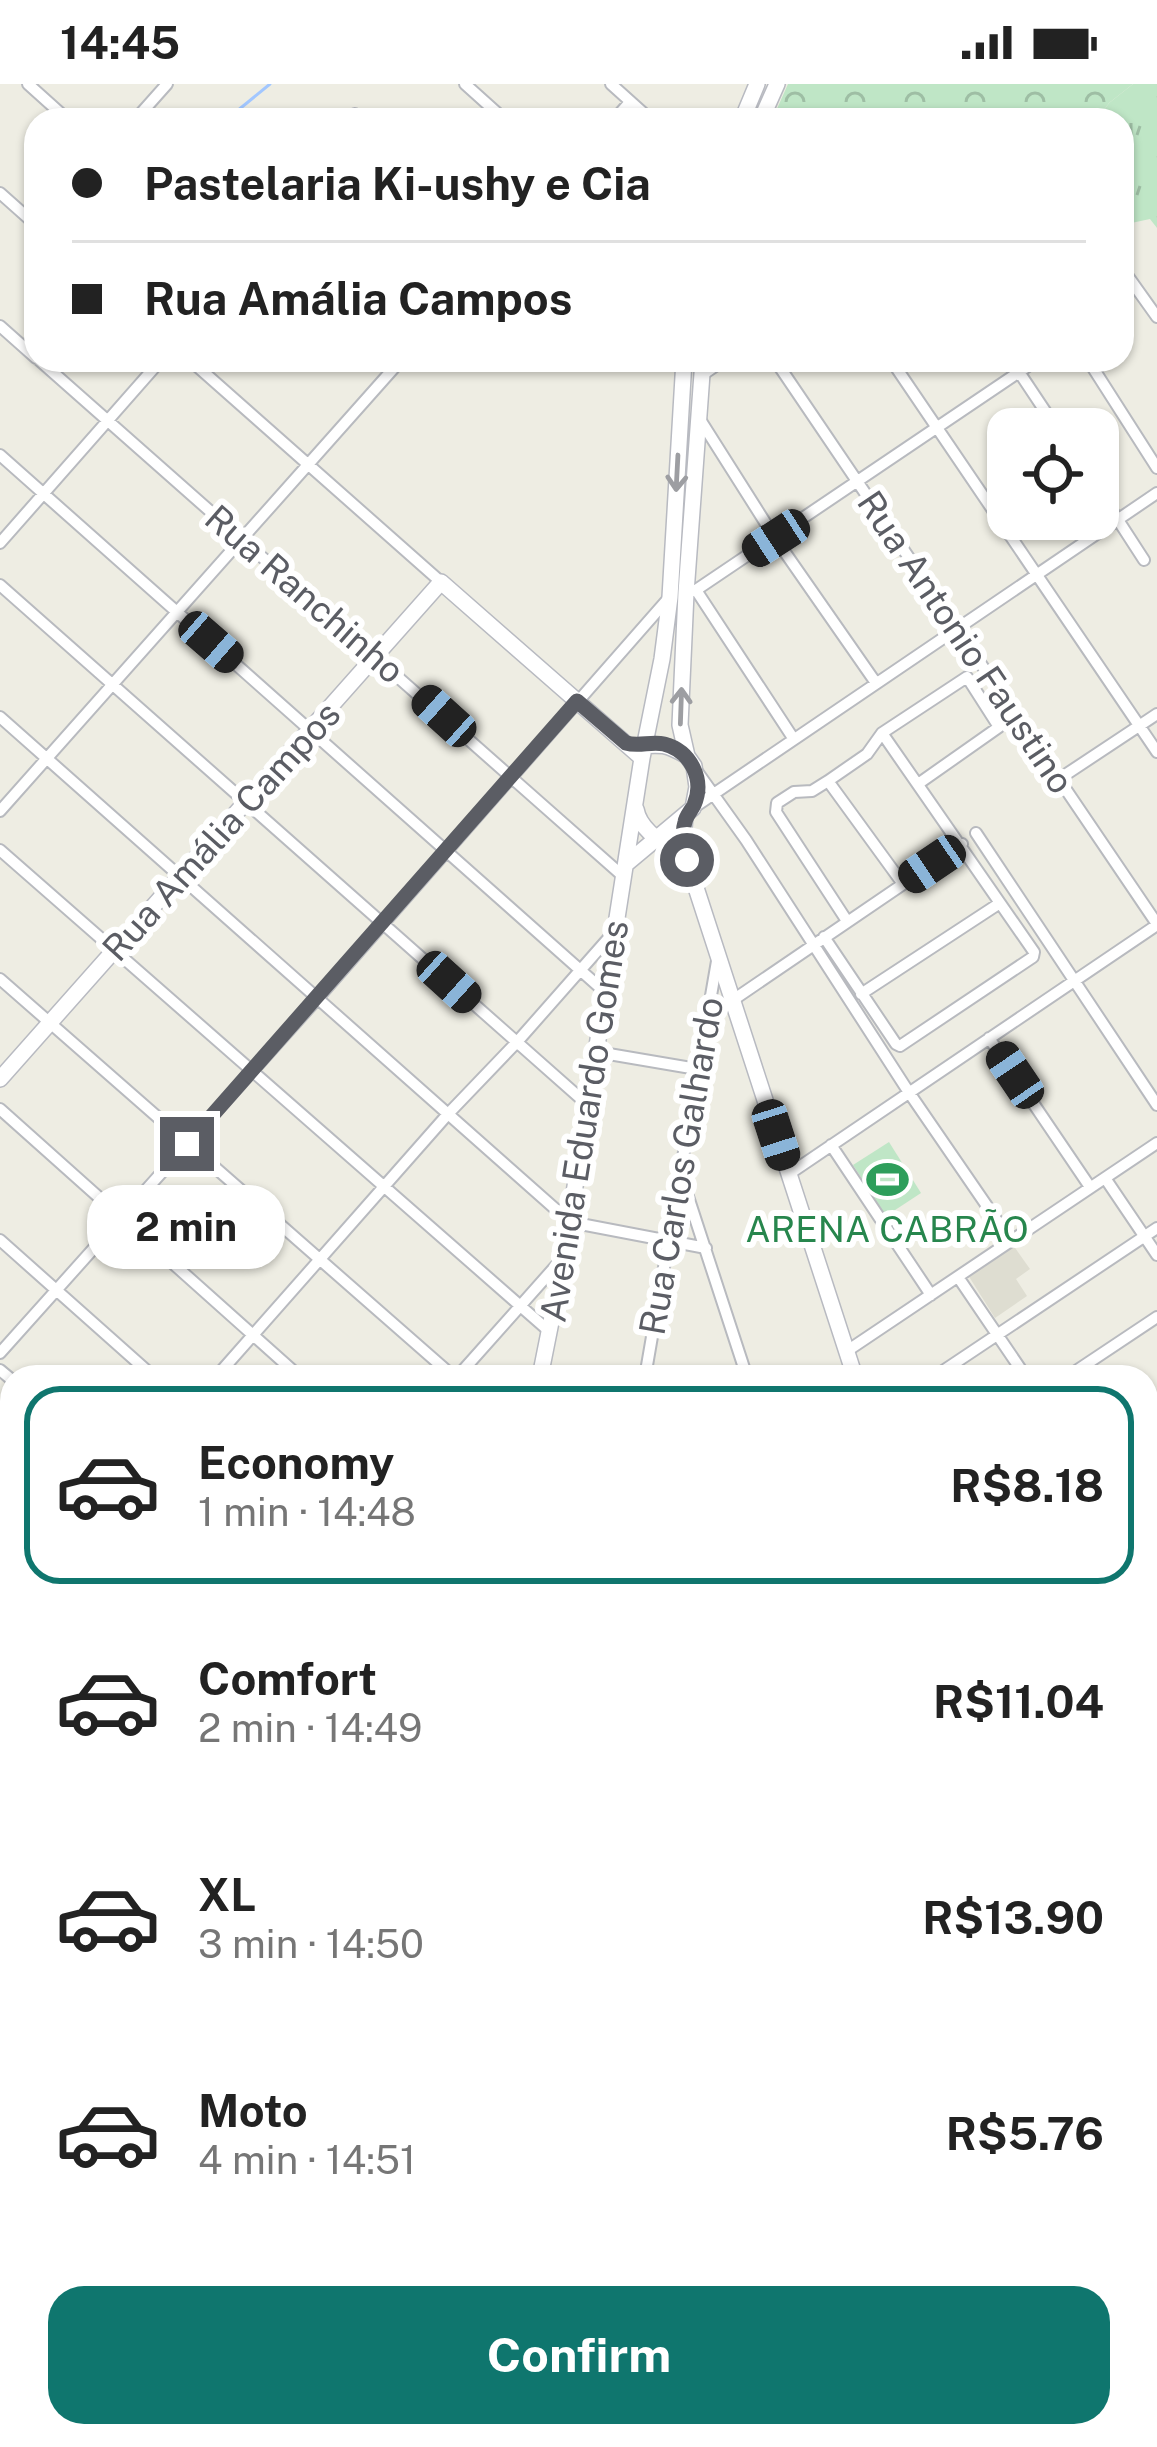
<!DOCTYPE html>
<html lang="en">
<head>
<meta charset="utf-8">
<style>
  :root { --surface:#fff; --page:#f6f6f6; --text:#222; --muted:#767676; --line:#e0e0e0; --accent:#0f766e }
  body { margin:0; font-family:"Public Sans",sans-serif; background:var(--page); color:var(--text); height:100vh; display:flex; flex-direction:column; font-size:45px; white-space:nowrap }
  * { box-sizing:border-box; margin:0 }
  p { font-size:39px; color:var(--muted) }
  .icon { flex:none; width:66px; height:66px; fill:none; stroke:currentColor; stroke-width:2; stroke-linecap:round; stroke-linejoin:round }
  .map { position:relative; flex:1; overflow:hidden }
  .sheet { position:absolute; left:0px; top:1281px; width:1158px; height:1083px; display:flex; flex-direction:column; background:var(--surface); border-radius:36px 36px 0 0; box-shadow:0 3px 9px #0004 }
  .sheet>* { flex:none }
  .banner { position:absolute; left:24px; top:24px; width:1110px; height:264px; border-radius:36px; box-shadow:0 3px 9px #0004; display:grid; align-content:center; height:264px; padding:0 48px; background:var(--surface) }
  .buttons { position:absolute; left:987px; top:324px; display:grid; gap:24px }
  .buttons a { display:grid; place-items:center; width:132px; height:132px; border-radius:24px; background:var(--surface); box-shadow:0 3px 9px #0004; font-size:60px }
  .end { position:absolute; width:54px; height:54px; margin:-27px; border:15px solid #5b5d64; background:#fff; box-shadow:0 0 0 6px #fff }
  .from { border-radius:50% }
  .bubble { position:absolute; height:84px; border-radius:36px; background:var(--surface); box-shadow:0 3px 9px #0004; font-size:39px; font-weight:700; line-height:84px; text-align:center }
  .car { position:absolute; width:36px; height:72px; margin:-36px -18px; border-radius:15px; box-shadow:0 0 9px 3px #0007; background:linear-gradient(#222 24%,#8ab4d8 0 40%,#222 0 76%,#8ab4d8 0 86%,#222 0) }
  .banner b { display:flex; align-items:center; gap:42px; height:114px; font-size:45px }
  .banner b+b { border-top:3px solid var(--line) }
  .banner i { width:30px; height:30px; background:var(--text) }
  ul { padding:21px 0 0; list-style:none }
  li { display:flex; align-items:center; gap:36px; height:198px; margin:0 24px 18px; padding:0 24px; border:6px solid transparent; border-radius:36px }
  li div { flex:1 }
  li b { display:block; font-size:45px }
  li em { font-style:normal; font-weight:700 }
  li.active { border-color:var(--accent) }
  li>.icon { width:108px; height:108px; stroke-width:1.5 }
  .button { display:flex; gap:24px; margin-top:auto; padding:24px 48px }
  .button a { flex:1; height:138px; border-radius:36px; background:var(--accent); color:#fff; font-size:48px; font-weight:700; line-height:138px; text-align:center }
  .status { display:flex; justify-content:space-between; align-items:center; height:84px; padding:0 60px; background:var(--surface); direction:ltr }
  .status svg { height:33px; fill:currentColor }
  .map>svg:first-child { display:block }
  .education { fill:#deddd1 }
  .grass { fill:url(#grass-tufts) }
  .forest { fill:url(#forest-crowns) }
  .pitch { fill:#bfe6c6 }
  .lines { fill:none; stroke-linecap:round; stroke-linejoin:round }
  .stream { stroke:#a2c7ff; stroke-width:3 }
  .street-casing { stroke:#b8babf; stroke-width:14 }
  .secondary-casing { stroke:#b8bac1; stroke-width:18 }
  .street { stroke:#fff; stroke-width:10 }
  .secondary { stroke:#fff; stroke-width:15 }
  .oneway { stroke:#9d9ea2 }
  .route { stroke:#5b5d64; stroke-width:15 }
  .labels { text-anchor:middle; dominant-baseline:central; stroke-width:12; stroke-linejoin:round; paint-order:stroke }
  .street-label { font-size:36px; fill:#5b5d64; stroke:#fff }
  .leisure-label { font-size:36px; fill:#27864d; stroke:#fff }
</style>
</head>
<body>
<div class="status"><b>14:45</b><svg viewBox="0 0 49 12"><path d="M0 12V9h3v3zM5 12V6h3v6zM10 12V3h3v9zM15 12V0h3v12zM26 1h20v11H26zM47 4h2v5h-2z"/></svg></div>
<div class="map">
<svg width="1157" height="2363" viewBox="0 0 1157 2363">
  <defs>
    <pattern id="grass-tufts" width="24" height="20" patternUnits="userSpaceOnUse" patternTransform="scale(3)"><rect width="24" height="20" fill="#bfe6c6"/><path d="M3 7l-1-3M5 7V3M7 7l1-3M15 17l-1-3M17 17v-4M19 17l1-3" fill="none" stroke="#9ebea4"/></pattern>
    <pattern id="forest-crowns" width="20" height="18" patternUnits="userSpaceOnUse" patternTransform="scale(3)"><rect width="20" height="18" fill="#bfe6c6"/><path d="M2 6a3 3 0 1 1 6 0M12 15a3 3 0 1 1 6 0" fill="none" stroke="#9ebea4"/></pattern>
  </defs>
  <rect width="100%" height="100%" fill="#eeede3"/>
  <path class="education" d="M1013,1161L1030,1185L1016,1195L1027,1212L995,1234L968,1191Z"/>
  <path class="grass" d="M1133,0H1157V144L1150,135L1122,141V36H1097L1109,19Z"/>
  <path class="forest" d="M788,0H1133L1109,19L1097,36H772Z
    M140,2352H304L299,2363H157Z"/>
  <path class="pitch" d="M889,1058L921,1109L886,1132L853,1081Z"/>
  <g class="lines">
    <path class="stream" d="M226,36L270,0
      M0,2277L12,2281
      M398,2352L401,2363"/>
    <defs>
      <path id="street" d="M28,0L68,36
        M465,0L505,36
        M611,0L651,36
        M355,30L362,36
        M135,36L167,0
        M614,36L630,18
        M0,109L36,141
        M1122,184L1157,233
        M0,242L36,274
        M39,276L624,793
        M190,276L441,498
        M775,276L1157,840
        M891,276L1157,668
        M1011,276L1057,345
        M1088,276L1157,384
        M702,291L724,276
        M699,334L775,454L876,599
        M0,371L605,908
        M1098,405L1144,476
        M0,459L161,276
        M0,501L588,1021
        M696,506L793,654
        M686,509L696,506L1037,276
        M0,633L570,1138L706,1164
        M696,686L746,756L908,1007L1011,1157
        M1059,695L1157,630
        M828,697L903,800
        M693,724L1157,409
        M0,727L401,276
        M976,749L1157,1021
        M0,766L549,1247
        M847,837L776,728L777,719L794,708L812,707L828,697L867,670L882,649L967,593L999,643L918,700
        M824,853L896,960L900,962L1033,873L1034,868L882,649
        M0,895L454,1293
        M861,910L1000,819
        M733,916L962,760
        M989,954L1090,1103
        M597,968L697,985
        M0,1025L300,1293
        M831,1061L931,1211
        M789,1090L1157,841
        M681,1091L747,1293
        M1105,1094L1157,1171
        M0,1156L154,1293
        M958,1193L1026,1293
        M847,1267L1157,1059
        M0,1269L317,915L667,516
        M0,1286L12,1296
        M216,1293L448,1030L517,958L614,848
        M457,1293L562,1175
        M645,1293L717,877
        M934,1293L1157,1144
        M1067,1293L1157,1233
        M1146,1355L1157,1348
        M1146,1469L1157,1461
        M0,1540L12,1527
        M1146,1561L1157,1554
        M0,1619L12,1630
        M1146,1684L1157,1679
        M0,1749L12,1760
        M0,1808L12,1794
        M1146,1814L1157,1811
        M1146,1856L1157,1892
        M0,1878L12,1889
        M1146,2004L1157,2000
        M0,2008L12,2018
        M0,2081L12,2066
        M0,2199L12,2201
        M1146,2270L1157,2272
        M0,2306L12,2315
        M58,2352L72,2363
        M1013,2352L1083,2363
        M41,2363L49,2352
        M304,2363L308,2352
        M860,2363L863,2352
        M991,2363L992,2352"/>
      <path id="secondary" d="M742,36L757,0
        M761,36L777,0
        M639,662C662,660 666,660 687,672
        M636,725C640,749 669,762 687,776
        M685,732L683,756L687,776L855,1293
        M626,780L693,724L697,703L694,682L687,672L680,641L686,509L703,276
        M0,995L441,498L642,674
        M540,1293L564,1173L642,674L662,575L670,513L684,276
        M0,1415L12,1426
        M0,1488L12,1500
        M1146,2189L1157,2221
        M561,2363L562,2352"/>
    </defs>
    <use href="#street" class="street-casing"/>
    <use href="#secondary" class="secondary-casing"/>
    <use href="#street" class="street"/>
    <use href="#secondary" class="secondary"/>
  </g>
  <defs><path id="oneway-shaft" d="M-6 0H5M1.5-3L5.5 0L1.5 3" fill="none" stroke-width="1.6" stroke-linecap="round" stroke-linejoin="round" transform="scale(3)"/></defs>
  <g class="oneway">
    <use href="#oneway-shaft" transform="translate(677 389) rotate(93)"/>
    <use href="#oneway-shaft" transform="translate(681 622) rotate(-88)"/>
  </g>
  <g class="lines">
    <path class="route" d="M187,1060L577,617L626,659C639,663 651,657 664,660C691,667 705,696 694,721C691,727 686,732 685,738C681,750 685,764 687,776"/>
  </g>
  <defs>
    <symbol id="stadium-bare" viewBox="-9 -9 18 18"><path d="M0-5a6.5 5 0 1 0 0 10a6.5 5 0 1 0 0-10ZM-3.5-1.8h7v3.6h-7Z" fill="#2e9e5b" stroke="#fff" stroke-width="2.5" paint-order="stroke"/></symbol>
  </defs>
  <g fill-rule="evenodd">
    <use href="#stadium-bare" x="858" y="1066" width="59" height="59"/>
  </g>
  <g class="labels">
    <g class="street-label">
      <text transform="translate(305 510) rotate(41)">Rua Ranchinho</text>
      <text transform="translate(966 558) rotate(56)">Rua Antonio Faustino</text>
      <text transform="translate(221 747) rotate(-48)">Rua Amália Campos</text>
      <text transform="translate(584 1037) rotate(-81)">Avenida Eduardo Gomes</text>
      <text transform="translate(681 1082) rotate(-80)">Rua Carlos Galhardo</text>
    </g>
    <g class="leisure-label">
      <text x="887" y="1145">ARENA CABRÃO</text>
    </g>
  </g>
</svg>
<div class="buttons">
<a><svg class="icon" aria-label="locate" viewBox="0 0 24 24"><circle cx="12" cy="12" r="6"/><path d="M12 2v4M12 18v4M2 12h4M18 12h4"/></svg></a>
</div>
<i class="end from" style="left:687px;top:776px"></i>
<i class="end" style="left:187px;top:1060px"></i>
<div class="bubble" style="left:87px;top:1101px;width:198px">2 min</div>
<i class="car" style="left:776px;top:454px;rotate:237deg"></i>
<i class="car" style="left:211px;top:558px;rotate:131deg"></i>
<i class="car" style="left:444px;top:632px;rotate:312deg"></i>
<i class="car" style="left:932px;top:780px;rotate:236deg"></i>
<i class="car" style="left:449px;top:898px;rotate:132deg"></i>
<i class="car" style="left:1015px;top:991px;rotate:326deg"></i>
<i class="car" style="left:776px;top:1051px;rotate:162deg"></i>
<div class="banner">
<b><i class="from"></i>Pastelaria Ki-ushy e Cia</b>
<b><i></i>Rua Amália Campos</b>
</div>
<section class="sheet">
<ul>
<li class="active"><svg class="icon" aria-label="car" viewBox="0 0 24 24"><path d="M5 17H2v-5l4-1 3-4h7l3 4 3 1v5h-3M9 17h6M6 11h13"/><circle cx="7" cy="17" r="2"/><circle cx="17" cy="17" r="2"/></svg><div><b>Economy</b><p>1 min · 14:48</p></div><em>R$8.18</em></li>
<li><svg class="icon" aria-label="car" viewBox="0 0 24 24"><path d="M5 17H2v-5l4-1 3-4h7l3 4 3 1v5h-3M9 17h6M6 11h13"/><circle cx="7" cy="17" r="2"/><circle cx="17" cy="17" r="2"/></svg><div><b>Comfort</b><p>2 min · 14:49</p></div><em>R$11.04</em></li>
<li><svg class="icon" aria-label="car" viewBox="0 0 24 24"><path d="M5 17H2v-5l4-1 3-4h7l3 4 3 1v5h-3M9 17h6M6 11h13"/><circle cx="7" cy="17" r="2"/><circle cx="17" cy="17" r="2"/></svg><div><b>XL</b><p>3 min · 14:50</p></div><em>R$13.90</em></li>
<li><svg class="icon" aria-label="car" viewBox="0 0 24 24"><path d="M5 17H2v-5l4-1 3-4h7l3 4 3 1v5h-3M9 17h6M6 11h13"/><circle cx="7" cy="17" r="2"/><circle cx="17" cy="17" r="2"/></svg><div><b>Moto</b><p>4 min · 14:51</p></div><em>R$5.76</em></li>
</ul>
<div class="button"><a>Confirm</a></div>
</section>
</div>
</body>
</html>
